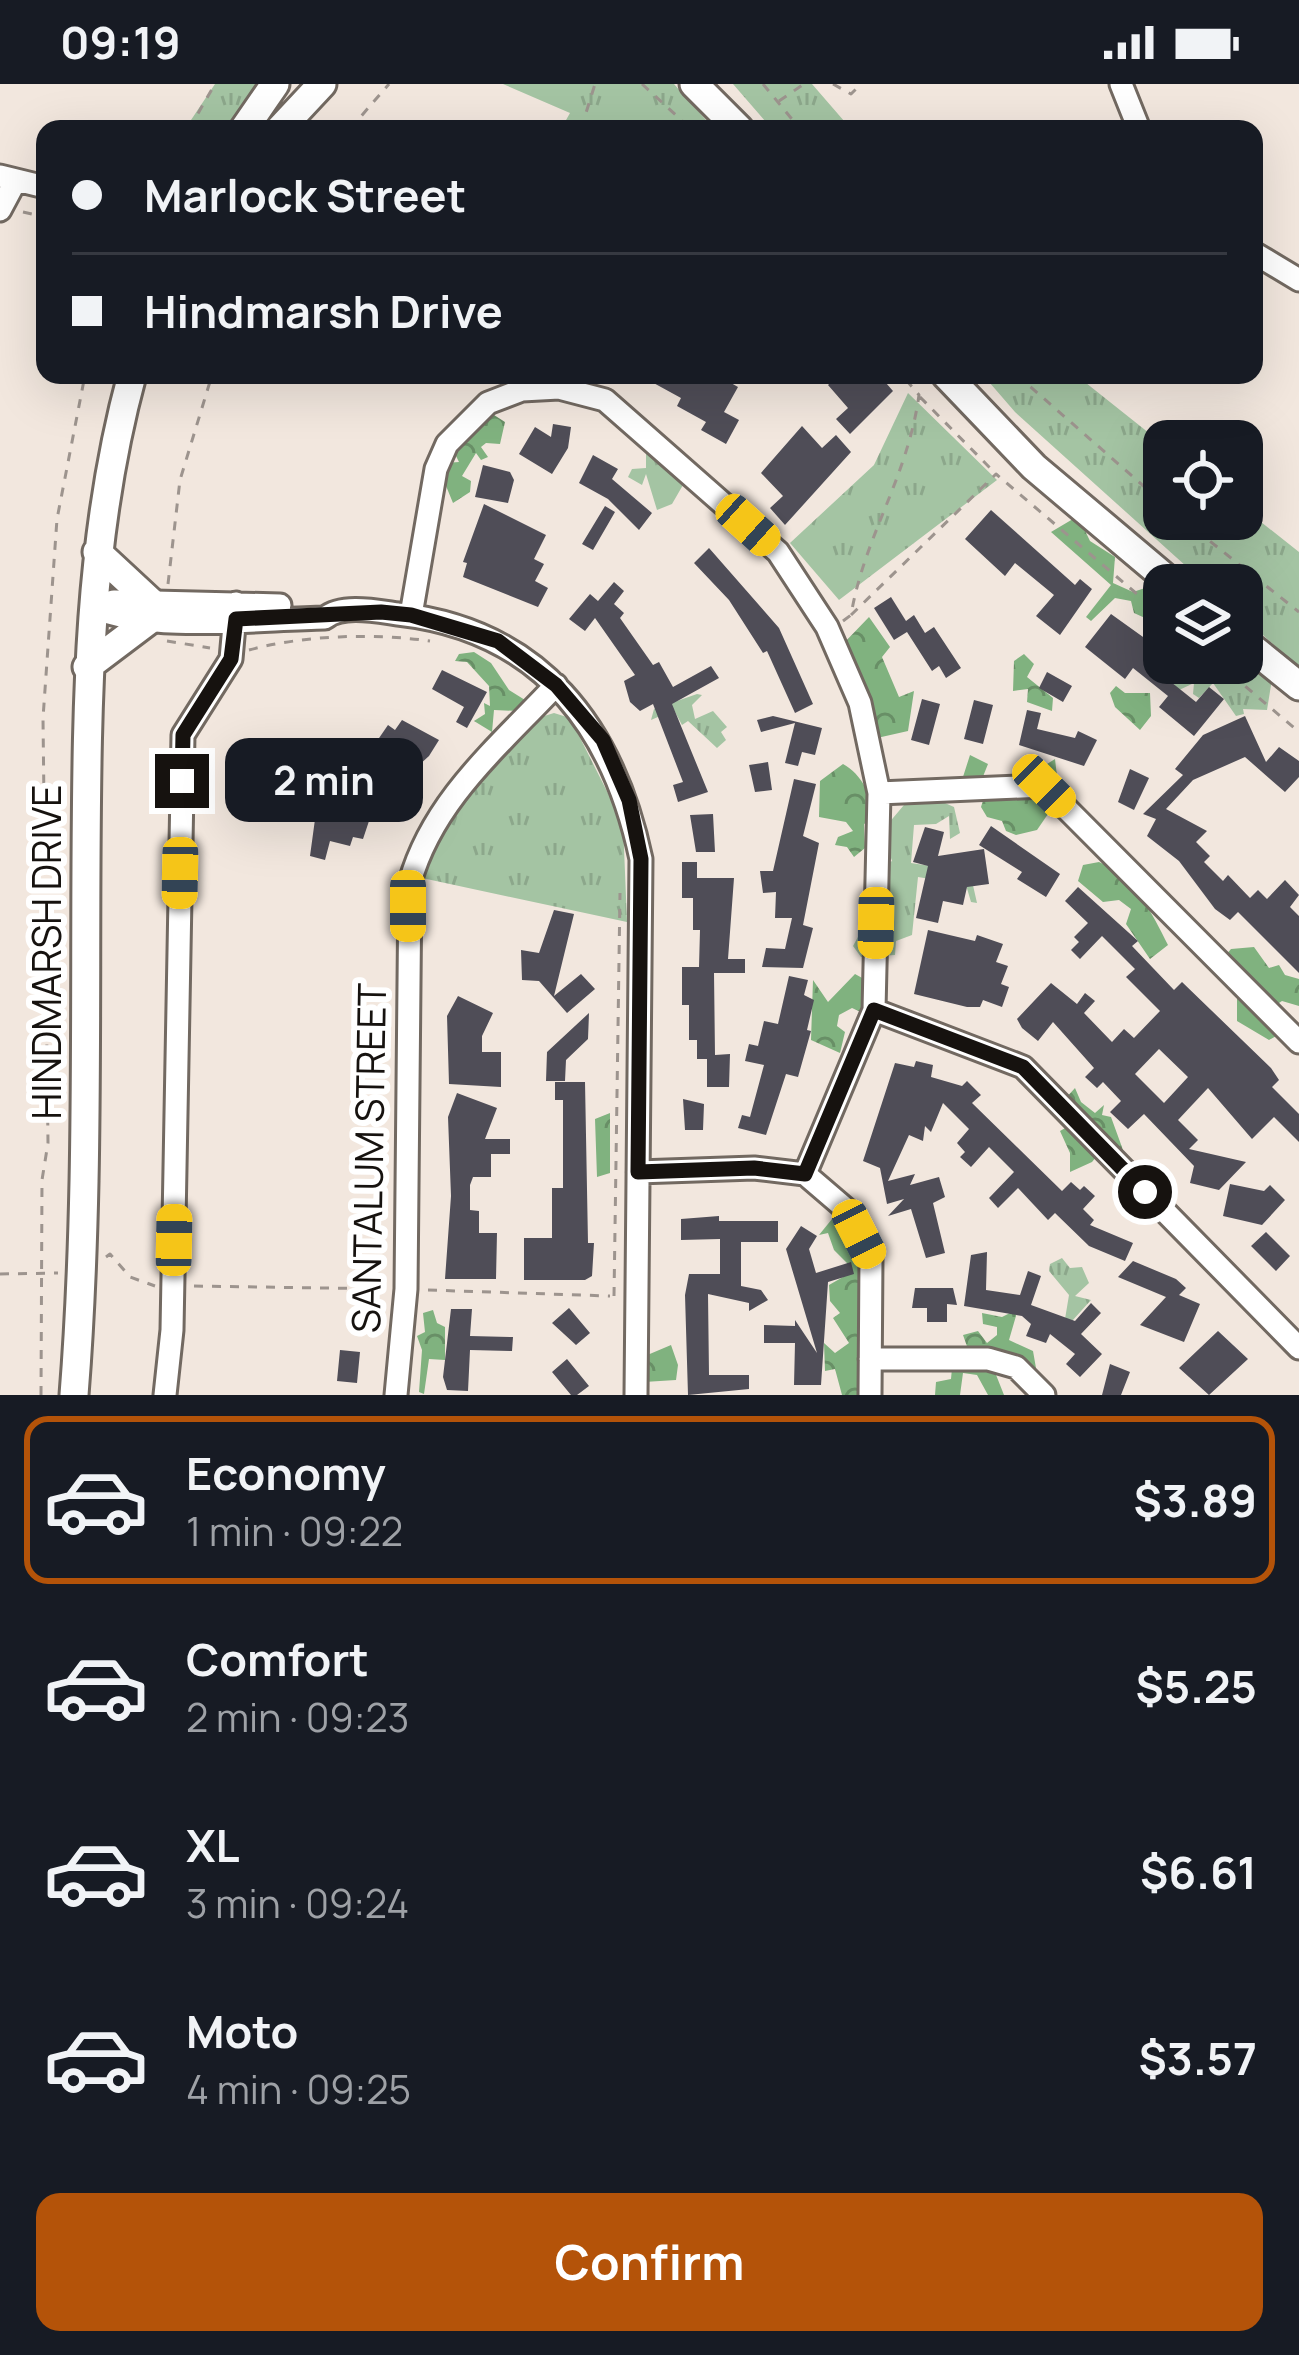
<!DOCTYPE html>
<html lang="en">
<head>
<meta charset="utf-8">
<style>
  :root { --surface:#171b24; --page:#20242c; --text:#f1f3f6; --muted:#9ea1a6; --line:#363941; --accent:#b45309 }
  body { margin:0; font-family:Manrope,sans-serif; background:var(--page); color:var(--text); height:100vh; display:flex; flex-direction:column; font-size:45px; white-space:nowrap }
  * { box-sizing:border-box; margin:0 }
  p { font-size:39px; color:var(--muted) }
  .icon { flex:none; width:66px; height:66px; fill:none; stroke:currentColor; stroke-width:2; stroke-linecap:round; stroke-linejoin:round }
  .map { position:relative; height:1311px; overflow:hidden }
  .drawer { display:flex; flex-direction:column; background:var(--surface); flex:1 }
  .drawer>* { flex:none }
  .guide { position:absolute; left:36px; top:36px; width:1227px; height:264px; border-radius:24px; box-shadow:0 12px 48px #0002; display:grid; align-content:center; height:264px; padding:0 36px; background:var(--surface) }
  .fabs { position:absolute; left:1143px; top:336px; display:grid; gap:24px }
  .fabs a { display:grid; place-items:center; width:120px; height:120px; border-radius:24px; background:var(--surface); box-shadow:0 12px 48px #0002; font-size:60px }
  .end { position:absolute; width:54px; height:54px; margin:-27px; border:15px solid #16120f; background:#fff; box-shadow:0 0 0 6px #fff }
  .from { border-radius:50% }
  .bubble { position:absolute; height:84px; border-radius:24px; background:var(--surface); box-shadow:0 12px 48px #0002; font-size:39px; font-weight:700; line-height:84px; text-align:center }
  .car { position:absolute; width:36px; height:72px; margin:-36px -18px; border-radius:15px; box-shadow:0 0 9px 3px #0007; background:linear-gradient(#f5c518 24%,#345 0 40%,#f5c518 0 76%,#345 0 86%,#f5c518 0) }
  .guide b { display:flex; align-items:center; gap:42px; height:114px; font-size:45px }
  .guide b+b { border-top:3px solid var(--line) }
  .guide i { width:30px; height:30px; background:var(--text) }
  ul { padding:21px 0 0; list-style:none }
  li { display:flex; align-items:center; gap:36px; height:168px; margin:0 24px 18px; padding:0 12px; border:6px solid transparent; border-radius:24px }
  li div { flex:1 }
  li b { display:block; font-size:45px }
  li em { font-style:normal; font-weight:700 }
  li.on { border-color:var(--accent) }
  li>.icon { width:108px; height:108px; stroke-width:1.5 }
  .cta { display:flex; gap:24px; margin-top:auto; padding:24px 36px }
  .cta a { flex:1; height:138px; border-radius:24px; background:var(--accent); color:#fff; font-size:48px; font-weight:700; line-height:138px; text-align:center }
  .status { display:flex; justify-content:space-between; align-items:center; height:84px; padding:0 60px; background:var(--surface); direction:ltr }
  .status svg { height:33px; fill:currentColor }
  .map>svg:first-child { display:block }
  .grass { fill:url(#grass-tufts) }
  .forest { fill:url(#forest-crowns) }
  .building { fill:#4f4d57; fill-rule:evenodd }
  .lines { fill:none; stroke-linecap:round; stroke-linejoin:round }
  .minor-casing { stroke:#726961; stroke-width:27 }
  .major-casing { stroke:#726961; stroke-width:33 }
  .path { stroke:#9d948e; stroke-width:3; stroke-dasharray:9 9; stroke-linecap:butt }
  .minor { stroke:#fff; stroke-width:21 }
  .major { stroke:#fff; stroke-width:27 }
  .route { stroke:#16120f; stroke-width:15 }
  .labels { text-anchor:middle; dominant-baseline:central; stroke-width:12; stroke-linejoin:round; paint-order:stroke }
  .street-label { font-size:39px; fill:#16120f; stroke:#fff }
</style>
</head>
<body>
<div class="status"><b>09:19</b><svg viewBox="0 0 49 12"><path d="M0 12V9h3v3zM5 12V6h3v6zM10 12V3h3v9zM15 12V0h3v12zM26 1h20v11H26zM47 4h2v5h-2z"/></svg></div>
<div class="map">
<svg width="1299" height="1311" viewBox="0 0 1299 1311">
  <defs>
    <pattern id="grass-tufts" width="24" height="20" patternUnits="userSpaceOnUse" patternTransform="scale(3)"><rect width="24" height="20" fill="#a4c4a3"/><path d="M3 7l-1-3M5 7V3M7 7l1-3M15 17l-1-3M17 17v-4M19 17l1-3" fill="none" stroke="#8ca78b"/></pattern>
    <pattern id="forest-crowns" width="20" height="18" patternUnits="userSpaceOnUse" patternTransform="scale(3)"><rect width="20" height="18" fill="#80b27f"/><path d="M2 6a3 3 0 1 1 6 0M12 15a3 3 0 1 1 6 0" fill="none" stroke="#688f66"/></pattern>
  </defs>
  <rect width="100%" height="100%" fill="#f2e7de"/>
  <path class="grass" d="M215,0H268L236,45H185Z
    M503,0H674L714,45H561L570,29Z
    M733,0H812L851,45H772Z
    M983,291H1076L1164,361V435H1242V423L1299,468V584L1242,532V501H1207L1015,328Z
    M908,309L997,396L839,516L790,459L874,381Z
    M646,369L683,401L672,420L657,426L646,390L642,401L628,393L632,385L646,384Z
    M1242,566L1256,578L1257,589L1272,595L1267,626L1243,625L1244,630L1236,632L1213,599L1199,614L1193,610L1194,599L1177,607L1173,602L1185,586L1180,579H1242Z
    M697,610L702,611L692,621L695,635L713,627L727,643L721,648L726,656L717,664L688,637L682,641L674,626L651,636L654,625Z
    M554,629L570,634L623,739L627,838L422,794L449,733L541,633Z
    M929,712L954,723L960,749L950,755L949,732L936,740L914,741L911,779L970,788L977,819L971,818L966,801L918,793L912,851L896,857L895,871L861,873L853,862L859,851L873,862L890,800L883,794L884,782L892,777L882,747L904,721Z
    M1062,1174L1070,1184L1082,1183L1089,1199L1075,1212L1091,1216L1063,1247L1069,1211L1049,1187L1050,1180Z"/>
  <path class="forest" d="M494,331L505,338L500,360L486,359L481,363L488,373L481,376L476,369L462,392L471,397L470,408L453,419L444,397L445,379L459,378L455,370L459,359Z
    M1078,432L1090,457L1115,473L1113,499L1133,508L1154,501L1164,510V529L1145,534L1134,529L1131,517L1115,514L1091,537L1086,533L1111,501L1051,448Z
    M869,533L890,563L882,573L899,613L914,607L908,647L877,654L844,559Z
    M474,568L491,579L509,606L525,616L518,627L494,626L492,648L474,637L485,630L484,619L490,622L489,602L467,578L455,577L459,570Z
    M1024,570L1034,580L1027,593L1053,614L1052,627L1027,618L1028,605L1013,607L1014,577Z
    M1116,602L1125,609H1150L1151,632L1140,646L1115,623L1110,609Z
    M970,671L988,680L982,695L1019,701L1013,690L1020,677L1047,680L1055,675L1058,701L1069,719L1046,712L1048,730L1037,746L1016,751L1006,747L1002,737L987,733L981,723L985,710L962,696Z
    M843,680C861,689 874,715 875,734L864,740L865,764L854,773L847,763L835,761L838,753L853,747L846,738L819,733L820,697Z
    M1099,778C1134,792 1152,829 1168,861L1150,875L1126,840L1131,825L1119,816L1103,818L1078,797L1083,781Z
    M1254,863L1269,884L1279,881L1285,891L1299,895V922L1282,917L1276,921L1278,951L1269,956L1237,937V914L1250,907L1225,872L1231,865Z
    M855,890L864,895L863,929L852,924L839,931L837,942L845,948L840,969L811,956L813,896L828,918Z
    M1075,1004L1081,1018L1095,1029L1104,1021L1102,1031L1111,1033L1123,1066L1114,1071L1105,1062L1092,1078L1070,1088V1069L1060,1047L1067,1043L1078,1055L1086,1053L1064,1016Z
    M610,1029V1089L597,1093L595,1035Z
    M832,1135L838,1145L854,1143L864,1166L858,1174L865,1205L859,1212L866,1233L868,1311H842L835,1285L825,1287L824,1259L835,1269L849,1259L833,1234L840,1229L830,1217L829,1201L843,1193L847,1179L834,1166L828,1149L819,1151Z
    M1018,1225L1009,1256L1033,1267L1036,1284L1033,1288L985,1263L1004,1311H988L977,1291L963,1289L960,1311H935L936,1298L951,1295L952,1284L969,1268L963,1251L978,1247L987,1259L997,1251V1243L983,1240L982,1229L1002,1233Z
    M433,1226L437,1239L445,1243V1276L429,1275L424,1310L419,1308L422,1266L417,1252L425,1248L423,1229Z
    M671,1261L678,1281L676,1296L644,1298L645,1272Z"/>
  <path class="building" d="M639,291H717L738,303L724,328L739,336L726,360L701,346L706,338L677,322L681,314Z
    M838,291H879L893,307L850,350L836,335L848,324L828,301Z
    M553,340L571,343L568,364L552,390L519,370L535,343L551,353Z
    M802,342L822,364L836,351L851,368L785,441L770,424L783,412L761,389Z
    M593,371L618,385L612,395L652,429L639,446L608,415L579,399Z
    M483,381L510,388L514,396L508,419L475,413Z
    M484,420L546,451L534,475L544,480L535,497L548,504L538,523L463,493L467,479L463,478Z
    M605,422L615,428L593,466L582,460Z
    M991,426L1075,501L1080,495L1092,505L1060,551L1036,532L1054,511L1015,479L1005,492L965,455Z
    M709,464L779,544L813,620L795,629L767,567L763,569L729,516L694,479Z
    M614,498L624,507L614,520L624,529L620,534L653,581L659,578L673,603L711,582L719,594L672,620L708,708L678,718L673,701L683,698L653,620L640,627L630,618L624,597L635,591L595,534L585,547L569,535L590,510L598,517Z
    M891,513L906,537L914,531L925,549L934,543L961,584L946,594L939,582L932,587L907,548L894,556L874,524Z
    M1111,530L1164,568V579H1187L1171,598L1196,618L1209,603L1224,615L1194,652L1159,623L1168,612L1133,584L1125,595L1085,563Z
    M442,586L487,608L467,644L456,638L464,623L432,605Z
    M1047,588L1072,602L1063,618L1039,604Z
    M922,615L940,620L929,661L911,656Z
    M974,616L993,621L983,660L964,655Z
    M1027,626L1041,629L1037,645L1075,654L1078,647L1097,656L1084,682L1019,661Z
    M773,632L822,644L815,671L802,668L798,682L785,679L795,639L761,648L757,636Z
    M1245,632L1266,678L1279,663L1299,677V693L1285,708L1245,673L1193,696L1166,725L1207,747L1196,758L1210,772L1204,778L1223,797L1228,791L1250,814L1258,806L1267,815L1285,796L1299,811L1290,823L1299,832V889L1238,828L1230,836L1215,825L1179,777L1147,752L1156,735L1143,730L1183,691L1175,685L1203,651Z
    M402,636L439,656L429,672L418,682L412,677L388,713L379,707L363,755L353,753L350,762L330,757L325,776L310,772L316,728L330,732L341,688L359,697L384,661L377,657L388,641L395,646Z
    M768,678L772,706L755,708L749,681Z
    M1130,685L1149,694L1134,726L1118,718Z
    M794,695L816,700L803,752L819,759L803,841L813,844L803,884L762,883L766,864L785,865L792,834H775L776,808L763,809L760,787H773Z
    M713,730L715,768H696L690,731Z
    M991,742L1060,790L1046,813L1017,795L1022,788L979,761Z
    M925,743L944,748L938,772L984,765L989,800L967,803L963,821L943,817L938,839L916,834L928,782L913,778Z
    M682,778H697V794H734L728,875H745V889H714L715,971L730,970L729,1003H707V975H697V956H689V921H682V883H699L700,846H693V814H682Z
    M1078,803L1138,857L1132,862L1174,906L1182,898L1271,984L1279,996L1272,1003L1299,1030V1058L1274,1033L1252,1055L1208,1004L1178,1036L1198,1056L1189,1065L1246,1078L1219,1106L1190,1099L1194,1082L1144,1030L1128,1045L1110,1028L1121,1017L1103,998L1097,1004L1085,993L1094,984L1053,938L1038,957L1022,944L1017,935L1051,899L1077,920L1085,909L1095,917L1084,929L1112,958L1124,945L1134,954L1160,927L1126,893L1135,885L1102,852L1080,875L1071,866L1079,858L1074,853L1088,839L1065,817ZM1159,965L1188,993L1164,1019L1135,990Z
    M554,826L574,830L554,912L581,890L595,905L567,929L539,897L522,896L521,866L539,869Z
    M928,846L975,857L977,851L1003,860L996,878L1008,882L1001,900L1009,903L1002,923L983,916L980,923H967L914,910Z
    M789,892L808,896L804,911L814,916L807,946L811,947L798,993L786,990L766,1051L738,1044L742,1031L750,1033L764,981L745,977L749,960L758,962L764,937L778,940Z
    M458,912L493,929L482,952V968H501V1003L449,1000L447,932Z
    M589,929L588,955L566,976L565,997H546L547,968Z
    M916,977L933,981L931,993L962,1002L967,997L981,1011L972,1019L1062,1107L1071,1098L1080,1106L1084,1102L1095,1112L1083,1125L1094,1136L1090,1141L1133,1159L1125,1177L1089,1162L1055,1129L1048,1136L1018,1104L998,1124L989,1114L1014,1088L989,1063L971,1083L960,1073L965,1068L957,1059L969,1045L943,1019L931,1048L925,1042L923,1057L909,1051L888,1097L915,1090L910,1101L939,1093L945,1113L933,1119L945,1169L926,1174L911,1125L888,1132L904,1115L887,1120L880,1084L863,1077L895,979L914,983Z
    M555,998H585L588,1159H594L592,1192L585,1196H524V1154H552V1104H563V1016H555Z
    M457,1009L497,1024L485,1055H510V1070H491V1093H473L470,1101V1126L479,1127V1149H497L496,1195H445L451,1112L448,1033Z
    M683,1015L704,1020L703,1046H685Z
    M1230,1100L1264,1107L1270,1101L1285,1116L1262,1141L1223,1132Z
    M719,1132V1137H778V1158H741V1202L761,1206L768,1216L749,1227V1219L708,1210L709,1291H749V1305L688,1311L685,1211L689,1190H720V1155L681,1156V1135Z
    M801,1142L817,1152L809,1165L816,1189L851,1178L854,1190L828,1198L821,1301H794L795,1259H764V1241L795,1242V1236L817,1269L786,1165Z
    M1266,1148L1290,1172L1276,1187L1251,1162Z
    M987,1168L986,1206L1020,1211L1028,1187L1041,1192L1031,1221L1075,1237L1091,1219L1101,1229L1081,1250L1102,1270L1080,1293L1066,1280L1075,1270L1050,1250L1046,1259L1026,1252L1031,1240L1022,1232L964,1222L971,1171Z
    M1133,1177L1176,1195L1186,1204L1179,1211L1200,1220L1184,1258L1140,1241L1166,1213L1118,1193Z
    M915,1204H953L957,1221L947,1220V1238H927V1224H912Z
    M569,1224L590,1249L576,1261L552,1239Z
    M451,1225H472L470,1252L513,1253L512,1267L470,1266L468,1307L447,1306L443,1293Z
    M1218,1247L1248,1275L1209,1311L1179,1284Z
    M340,1266L360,1268L357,1299L337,1297Z
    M567,1275L589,1302L577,1311H571L552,1288Z
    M1110,1280L1130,1288L1121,1311H1102Z"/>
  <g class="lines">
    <defs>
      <path id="minor" d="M1121,0L1139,45
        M0,92L45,103
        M0,126L16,96
        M1254,169L1299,196
        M92,523C153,549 258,535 325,534C342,520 376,527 398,530C541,546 613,643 641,775L636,1311
        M92,523L114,517L280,521
        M411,531L436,385L447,360L488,319L522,306L559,304L605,316L778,468L827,543L860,619L879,709L874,926L805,1090
        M879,709L1044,702L1299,958
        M874,926L1023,983L1299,1264
        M638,1088L754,1084L805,1090L847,1126L871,1173L870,1311
        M870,1275H988L1016,1283L1044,1311
        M165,1311L172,1246L183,651L231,575L236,519
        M396,1311L406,1205L410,798C433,716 499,662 556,601"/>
      <path id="major" d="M694,0L739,45
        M244,45L275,0
        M280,45L322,0
        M946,291L1034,383L1174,501
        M97,468L152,519
        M1242,556L1299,602
        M87,583L152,534
        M74,1311C88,1135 85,957 86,781C87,615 88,452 132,291"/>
    </defs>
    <use href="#minor" class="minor-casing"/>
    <use href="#major" class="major-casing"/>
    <path class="path" d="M642,0L691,45
      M763,0L800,45
      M833,0L851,10L861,0
      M779,17L804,0
      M189,45L215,0
      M350,45L389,0
      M581,45L595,0
      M23,128L45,133
      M1017,291L1164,420
      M920,313L996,390
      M1182,435L1299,528
      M168,500L180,396L212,291
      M851,531L996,390L1164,533
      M843,537L851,531C865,450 907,396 919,311L902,291
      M167,557L210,564
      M249,566C305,551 373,549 430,557
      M1218,579L1299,648
      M106,1173L110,1170L130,1193L155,1202
      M0,1190L58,1189
      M194,1202L389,1205
      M428,1206L610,1212
      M614,1212L620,809
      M41,1311L42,1096L48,1059L43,634L57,435L85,291"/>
    <use href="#minor" class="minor"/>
    <use href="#major" class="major"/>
  </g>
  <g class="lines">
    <path class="route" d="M182,697L183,651L231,575L236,535L381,528L411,531L498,557L556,601L603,656L629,716L641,775L638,1088L754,1084L805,1090L874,926L1023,983L1145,1108"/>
  </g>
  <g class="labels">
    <g class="street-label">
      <text transform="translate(46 868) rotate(-90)">HINDMARSH DRIVE</text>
      <text transform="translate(368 1074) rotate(-89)">SANTALUM STREET</text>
    </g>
  </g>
</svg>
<div class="fabs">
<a><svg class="icon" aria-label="locate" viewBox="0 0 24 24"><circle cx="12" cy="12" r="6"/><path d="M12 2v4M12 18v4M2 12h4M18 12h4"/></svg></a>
<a><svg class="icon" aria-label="layers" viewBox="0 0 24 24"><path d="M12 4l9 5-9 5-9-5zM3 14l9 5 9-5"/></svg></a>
</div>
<i class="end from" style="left:1145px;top:1108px"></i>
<i class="end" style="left:182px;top:697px"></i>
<div class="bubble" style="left:225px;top:654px;width:198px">2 min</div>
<i class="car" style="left:748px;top:441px;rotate:132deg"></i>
<i class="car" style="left:1044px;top:702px;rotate:135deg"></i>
<i class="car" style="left:180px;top:789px;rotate:181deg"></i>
<i class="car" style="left:408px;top:822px;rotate:180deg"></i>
<i class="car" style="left:876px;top:839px;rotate:181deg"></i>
<i class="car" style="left:859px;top:1150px;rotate:153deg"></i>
<i class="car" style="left:174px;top:1156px;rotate:1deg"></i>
<div class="guide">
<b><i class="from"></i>Marlock Street</b>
<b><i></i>Hindmarsh Drive</b>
</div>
</div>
<section class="drawer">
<ul>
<li class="on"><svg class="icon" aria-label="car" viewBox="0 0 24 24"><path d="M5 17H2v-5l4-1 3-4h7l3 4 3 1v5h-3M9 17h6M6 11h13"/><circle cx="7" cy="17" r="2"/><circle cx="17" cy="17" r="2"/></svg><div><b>Economy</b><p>1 min · 09:22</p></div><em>$3.89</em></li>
<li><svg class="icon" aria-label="car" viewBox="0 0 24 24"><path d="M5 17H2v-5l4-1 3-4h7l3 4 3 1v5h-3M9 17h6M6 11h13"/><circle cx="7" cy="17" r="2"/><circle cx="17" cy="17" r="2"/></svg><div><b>Comfort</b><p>2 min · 09:23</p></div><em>$5.25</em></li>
<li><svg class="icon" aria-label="car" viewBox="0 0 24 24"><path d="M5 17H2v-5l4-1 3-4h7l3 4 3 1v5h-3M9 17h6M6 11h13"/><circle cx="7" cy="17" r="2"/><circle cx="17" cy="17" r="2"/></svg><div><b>XL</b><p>3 min · 09:24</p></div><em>$6.61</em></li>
<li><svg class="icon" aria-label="car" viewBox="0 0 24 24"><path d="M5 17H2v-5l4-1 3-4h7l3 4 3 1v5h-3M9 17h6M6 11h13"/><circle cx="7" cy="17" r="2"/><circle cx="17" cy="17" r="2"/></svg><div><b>Moto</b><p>4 min · 09:25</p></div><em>$3.57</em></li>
</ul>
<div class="cta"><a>Confirm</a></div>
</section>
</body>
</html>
